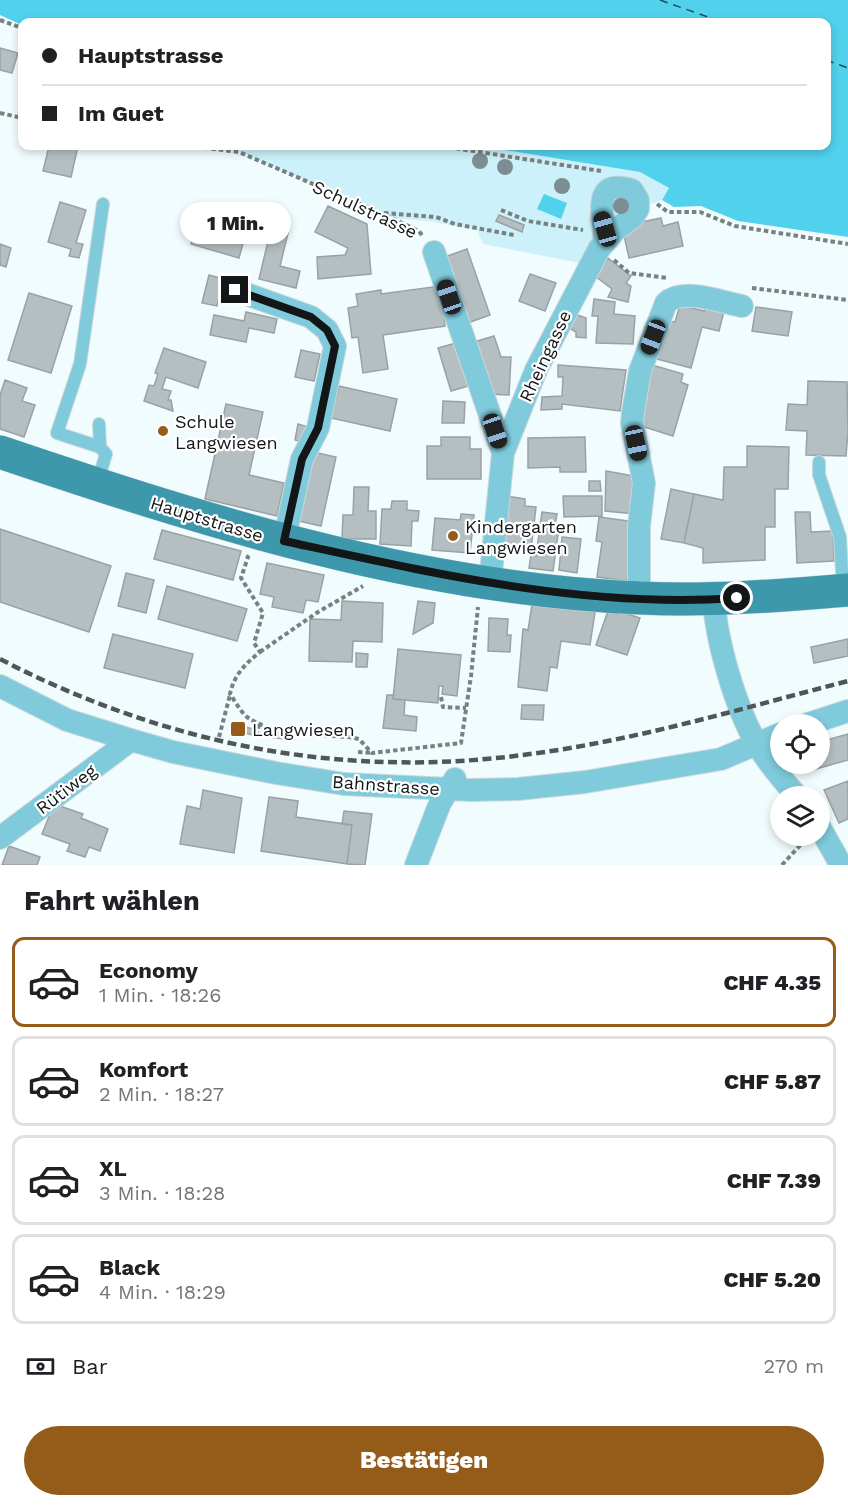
<!DOCTYPE html>
<html lang="de">
<head>
<meta charset="utf-8">
<style>
  :root { --surface:#fff; --page:#f6f6f6; --text:#202124; --muted:#757577; --line:#e0e0e0; --accent:#955c19 }
  body { margin:0; font-family:"Work Sans",sans-serif; background:var(--page); color:var(--text); height:100vh; display:flex; flex-direction:column; font-size:22px; white-space:nowrap }
  * { box-sizing:border-box; margin:0 }
  p { font-size:20px; color:var(--muted) }
  .icon { flex:none; width:33px; height:33px; fill:none; stroke:currentColor; stroke-width:2; stroke-linecap:round; stroke-linejoin:round }
  .map { position:relative; height:865px; overflow:hidden }
  .side { display:flex; flex-direction:column; background:var(--surface); flex:1 }
  .side>* { flex:none }
  .hud { position:absolute; left:18px; top:18px; width:813px; height:132px; border-radius:12px; box-shadow:0 3px 9px #0003; display:grid; align-content:center; height:132px; padding:0 24px; background:var(--surface) }
  .buttons { position:absolute; left:770px; top:714px; display:grid; gap:12px }
  .buttons a { display:grid; place-items:center; width:60px; height:60px; border-radius:50%; background:var(--surface); box-shadow:0 3px 9px #0003; font-size:30px }
  .end { position:absolute; width:27px; height:27px; margin:-14px; border:8px solid #131617; background:#fff; box-shadow:0 0 0 3px #fff }
  .from { border-radius:50% }
  .bubble { position:absolute; height:42px; border-radius:21px; background:var(--surface); box-shadow:0 3px 9px #0003; font-size:20px; font-weight:800; line-height:42px; text-align:center }
  .car { position:absolute; width:18px; height:36px; margin:-18px -9px; border-radius:8px; box-shadow:0 0 4px 2px #0007; background:linear-gradient(#222 24%,#8ab4d8 0 40%,#222 0 76%,#8ab4d8 0 86%,#222 0) }
  .hud b { display:flex; align-items:center; gap:21px; height:57px; font-size:22px }
  .hud b+b { border-top:2px solid var(--line) }
  .hud i { width:15px; height:15px; background:var(--text) }
  ul { padding:0; list-style:none }
  li { display:flex; align-items:center; gap:18px; height:90px; margin:0 12px 9px; padding:0 12px; border:3px solid var(--line); border-radius:12px }
  li div { flex:1 }
  li b { display:block; font-size:22px }
  li em { font-style:normal; font-weight:800 }
  li.selected { border-color:var(--accent) }
  li>.icon { width:54px; height:54px; stroke-width:1.5 }
  h2 { padding:0 24px; font-size:27px; line-height:72px }
  .pay { display:flex; align-items:center; gap:15px; height:66px; padding:0 24px; font-size:22px }
  .pay p { margin-inline-start:auto }
  .cta { display:flex; gap:12px; margin-top:auto; padding:12px 24px }
  .cta a { flex:1; height:69px; border-radius:36px; background:var(--accent); color:#fff; font-size:24px; font-weight:800; line-height:69px; text-align:center }
  .map>svg:first-child { display:block }
  .green { fill:#cdf1fa }
  .water { fill:#51d1eb }
  .lines { fill:none; stroke-linecap:round; stroke-linejoin:round }
  .ferry { stroke:#1a505b; stroke-width:1.5; stroke-dasharray:8 6; stroke-linecap:butt }
  .building { fill:#b5bfc1; stroke:#98a2a4; stroke-width:1.5 }
  .service-casing { stroke:#cdd7d9; stroke-width:14 }
  .minor-casing { stroke:#cdd7d9; stroke-width:24 }
  .primary-casing { stroke:#cdd7d9; stroke-width:34 }
  .path { stroke:#798081; stroke-width:4; stroke-dasharray:4.5 3; stroke-linecap:butt }
  .service { stroke:#7fcbdc; stroke-width:12 }
  .minor { stroke:#7fcbdc; stroke-width:22 }
  .primary { stroke:#3d98ac; stroke-width:33 }
  .rail { stroke:#505657; stroke-width:4.5; stroke-dasharray:9 4.5; stroke-linecap:butt }
  .tree { fill:#7d8e92 }
  .route { stroke:#131617; stroke-width:8 }
  .poi-dot { fill:#955c19; stroke:#fff; stroke-width:2 }
  .labels { text-anchor:middle; dominant-baseline:central; stroke-width:4.5; stroke-linejoin:round; paint-order:stroke }
  .street-label { font-size:18px; fill:#131617; stroke:#fff }
  .poi-label { font-size:18px; fill:#131617; stroke:#fff; text-anchor:start }
</style>
</head>
<body>
<div class="map">
<svg width="848" height="865" viewBox="0 0 848 865">
  <rect width="100%" height="100%" fill="#f1fcfe"/>
  <path class="green" d="M241,146H480L640,172L669,188L662,200L638,209L590,265L483,244L477,230L428,221L392,218L239,152Z"/>
  <path class="water" d="M0,0H848V237L738,221L701,206L674,207L662,200L669,188L640,172L480,146H826V22H22V25L0,15Z
    M544,194L567,203L561,219L537,209Z"/>
  <g class="lines">
    <path class="ferry" d="M660,0L722,22
      M826,60L848,68"/>
  </g>
  <path class="building" d="M0,48L18,53L12,73L0,70Z
    M49,146H78L71,177L43,171Z
    M60,202L86,210L76,243L83,244L79,258L69,256L71,249L48,242Z
    M328,206L367,224L371,274L318,279L317,257L345,255L348,248L315,232Z
    M199,215L247,229L239,258L191,244Z
    M499,215L524,225L522,232L496,221Z
    M661,218L663,226L678,222L683,246L629,258L622,226Z
    M273,220L290,225L280,266L300,271L296,288L259,279Z
    M0,244L11,248L6,267L0,265Z
    M467,249L490,315L462,325L439,259Z
    M608,258L631,276L626,283L631,286L628,302L608,297L612,289L595,276Z
    M530,274L556,283L545,311L519,301Z
    M209,275L224,279L217,306L202,303Z
    M440,286L445,326L383,335L388,369L363,373L358,337L352,338L348,308L358,306L356,294L381,290V294Z
    M29,293L72,306L51,373L8,360Z
    M594,299L615,302L614,314L635,316L633,344L596,343L598,316H592Z
    M680,305L704,311L706,306L724,311L719,331L702,327L691,368L653,358L663,320L675,322Z
    M756,307L792,312L788,336L752,331Z
    M246,312L277,319L274,333L249,328L246,342L210,335L214,315L244,321Z
    M572,313L586,318V338L576,337V332L566,326Z
    M494,336L501,357H511L509,395L486,394L474,342Z
    M463,341L475,384L451,391L438,348Z
    M164,348L206,362L198,388L166,377L162,389L171,391L168,400H171L173,411L144,401L149,385L154,386L158,374L155,373Z
    M301,350L320,354L314,381L295,377Z
    M558,365L626,370L620,411L562,404V409L541,410L542,397L562,396L563,377H558Z
    M652,365L683,374L681,382L688,385L673,436L638,425Z
    M5,380L27,388L22,401L35,405L24,437L0,429V395Z
    M808,381L847,382L848,431L846,456L806,455L807,431L786,430L788,404L807,405Z
    M339,386L397,399L390,431L331,418Z
    M443,401L465,402L464,423H442Z
    M226,404L263,412L249,475L284,483L277,516L205,499Z
    M298,424L308,427L304,442L295,440Z
    M441,437H470V449H481V479H427V446H441Z
    M585,437L586,472H560V467L528,468V438Z
    M747,446L789,447L788,489H775V527H765V560L703,563V548L684,543L694,494L723,500L724,467H747Z
    M309,451L336,457L321,526L294,520Z
    M606,471L640,477L635,514L605,511Z
    M589,481H600L601,491H589Z
    M354,487H369L368,511H376V539H342L343,515H353Z
    M671,489L694,494L684,543L661,539Z
    M507,496L525,499V506L536,507L531,550L501,547Z
    M563,496H602V516L564,517Z
    M392,501H407V510L419,511L418,521H412L411,546L380,544L382,509H391Z
    M542,512L557,514L555,525L557,526L556,534L558,535L553,571L529,568L531,555L536,556Z
    M795,512H810L811,532L833,531L834,561L797,563Z
    M461,514L474,515L470,553L432,550L435,518L460,520Z
    M599,517L635,522L627,581L597,577L602,542L596,541Z
    M0,529L111,566L89,632L0,602Z
    M162,530L241,551L233,580L154,559Z
    M562,537L581,539L577,573L559,570Z
    M267,563L324,575L318,602L306,600L303,613L272,607L274,597L260,594Z
    M126,573L154,580L146,613L118,606Z
    M167,586L247,609L237,641L158,619Z
    M533,598L596,606L590,645L561,641L557,668L550,667L547,691L518,687L523,629L528,630Z
    M342,601L383,603L382,642L353,641L352,662L309,661L310,619L341,620Z
    M418,601L435,603L433,623L413,634Z
    M608,611L617,614L618,611L640,618L627,655L596,645Z
    M489,618L508,619L507,635H511L510,652L488,651Z
    M113,634L193,654L185,688L104,668Z
    M848,639V656L814,663L811,647Z
    M398,649L461,655L457,696L442,694L443,686H439L438,703L393,699Z
    M356,653L368,654L367,667H356Z
    M387,695H393V699L405,700L404,715L417,717L416,731L383,728Z
    M522,705H544L543,720L521,719Z
    M232,724L254,729L253,735L231,730Z
    M263,730L285,734L284,739L262,736Z
    M848,734V760L812,770L810,764H819V742Z
    M848,781V819L839,823L824,790Z
    M203,790L242,798L234,853L180,844L187,806L200,809Z
    M269,797L298,801L296,817L352,825L347,864L261,851Z
    M54,804L83,814L81,818L108,829L100,851L89,847L85,857L67,851L70,844L42,834Z
    M344,811L372,814L365,865L347,864L352,825L342,824Z
    M9,846L40,857L37,865H2Z"/>
  <g class="lines">
    <defs>
      <path id="service" d="M99,424L100,447L57,433L80,364L103,204
        M819,462V475L840,537L843,589
        M97,484L106,454L100,447"/>
      <path id="minor" d="M434,252L503,453
        M235,290L311,317L327,330L335,346L318,428L302,459L284,541
        M490,583L503,453L536,370L599,249L615,230L633,217L638,209V200L632,190C588,177 606,220 604,242
        M639,598V526L644,483L632,423L633,412L640,371L666,303C682,287 722,302 742,306
        M714,600C716,640 735,705 755,741C764,757 784,782 797,796
        M0,686L67,720L131,740L173,752L276,773L344,784L471,790L518,789L585,782L721,759L780,734
        M808,724L848,711
        M819,826L841,865
        M0,838L131,740
        M416,865L440,803L455,779"/>
      <path id="primary" d="M0,452C207,522 420,589 640,598C709,601 779,596 848,590"/>
    </defs>
    <use href="#service" class="service-casing"/>
    <use href="#minor" class="minor-casing"/>
    <use href="#primary" class="primary-casing"/>
    <path class="path" d="M0,20L22,28
      M0,113L22,118
      M189,146L239,152L392,218L419,231L423,237
      M441,146L601,171
      M657,204L668,212H700L735,226L848,244
      M501,210L528,221L583,230
      M384,213L436,217L455,224L514,235
      M614,260L629,273L668,278
      M752,288L848,300
      M246,556L248,557L241,578L263,613L254,643L260,652C245,664 234,675 230,694C235,701 240,711 247,717C274,736 318,735 349,737L359,739L372,753L461,743L471,676L478,607
      M260,652L318,612L363,586
      M441,697L443,707L466,708
      M257,736L259,723
      M219,737L230,695
      M287,741L289,731
      M358,752L372,753
      M782,865L806,839"/>
    <use href="#service" class="service"/>
    <use href="#minor" class="minor"/>
    <use href="#primary" class="primary"/>
    <path class="rail" d="M0,659C166,745 344,780 530,754C638,740 743,708 848,681"/>
  </g>
  <g class="tree">
    <circle cx="480" cy="161" r="8"/>
    <circle cx="505" cy="167" r="8"/>
    <circle cx="562" cy="186" r="8"/>
    <circle cx="621" cy="206" r="8"/>
  </g>
  <g class="lines">
    <path class="route" d="M235,290L311,317L327,330L335,346L318,428L302,459L284,541C432,573 585,609 737,598"/>
  </g>
  <g class="poi-dot">
    <circle cx="163" cy="431" r="6"/>
    <circle cx="453" cy="536" r="6"/>
    <rect x="230" y="721" width="16" height="16" rx="3"/>
  </g>
  <g class="labels">
    <g class="street-label">
      <text transform="translate(365 209) rotate(25)">Schulstrasse</text>
      <text transform="translate(545 356) rotate(-65)">Rheingasse</text>
      <text transform="translate(207 519) rotate(17)">Hauptstrasse</text>
      <text transform="translate(386 785) rotate(4)">Bahnstrasse</text>
      <text transform="translate(66 789) rotate(-37)">Rütiweg</text>
    </g>
    <g class="poi-label">
      <text x="175" y="421">Schule<tspan x="175" dy="21">Langwiesen</tspan></text>
      <text x="465" y="526">Kindergarten<tspan x="465" dy="21">Langwiesen</tspan></text>
      <text x="252" y="729">Langwiesen</text>
    </g>
  </g>
</svg>
<div class="buttons">
<a><svg class="icon" aria-label="locate" viewBox="0 0 24 24"><circle cx="12" cy="12" r="6"/><path d="M12 2v4M12 18v4M2 12h4M18 12h4"/></svg></a>
<a><svg class="icon" aria-label="layers" viewBox="0 0 24 24"><path d="M12 4l9 5-9 5-9-5zM3 14l9 5 9-5"/></svg></a>
</div>
<i class="end from" style="left:737px;top:598px"></i>
<i class="end" style="left:235px;top:290px"></i>
<div class="bubble" style="left:180px;top:202px;width:111px">1 Min.</div>
<i class="car" style="left:605px;top:229px;rotate:344deg"></i>
<i class="car" style="left:449px;top:297px;rotate:341deg"></i>
<i class="car" style="left:653px;top:337px;rotate:201deg"></i>
<i class="car" style="left:495px;top:431px;rotate:161deg"></i>
<i class="car" style="left:636px;top:443px;rotate:168deg"></i>
<div class="hud">
<b><i class="from"></i>Hauptstrasse</b>
<b><i></i>Im Guet</b>
</div>
</div>
<section class="side">
<h2>Fahrt wählen</h2>
<ul>
<li class="selected"><svg class="icon" aria-label="car" viewBox="0 0 24 24"><path d="M5 17H2v-5l4-1 3-4h7l3 4 3 1v5h-3M9 17h6M6 11h13"/><circle cx="7" cy="17" r="2"/><circle cx="17" cy="17" r="2"/></svg><div><b>Economy</b><p>1 Min. · 18:26</p></div><em>CHF 4.35</em></li>
<li><svg class="icon" aria-label="car" viewBox="0 0 24 24"><path d="M5 17H2v-5l4-1 3-4h7l3 4 3 1v5h-3M9 17h6M6 11h13"/><circle cx="7" cy="17" r="2"/><circle cx="17" cy="17" r="2"/></svg><div><b>Komfort</b><p>2 Min. · 18:27</p></div><em>CHF 5.87</em></li>
<li><svg class="icon" aria-label="car" viewBox="0 0 24 24"><path d="M5 17H2v-5l4-1 3-4h7l3 4 3 1v5h-3M9 17h6M6 11h13"/><circle cx="7" cy="17" r="2"/><circle cx="17" cy="17" r="2"/></svg><div><b>XL</b><p>3 Min. · 18:28</p></div><em>CHF 7.39</em></li>
<li><svg class="icon" aria-label="car" viewBox="0 0 24 24"><path d="M5 17H2v-5l4-1 3-4h7l3 4 3 1v5h-3M9 17h6M6 11h13"/><circle cx="7" cy="17" r="2"/><circle cx="17" cy="17" r="2"/></svg><div><b>Black</b><p>4 Min. · 18:29</p></div><em>CHF 5.20</em></li>
</ul>
<div class="pay"><svg class="icon" aria-label="cash" viewBox="0 0 24 24"><path d="M3 7h18v10H3z"/><circle cx="12" cy="12" r="2"/></svg>Bar<p>270 m</p></div>
<div class="cta"><a>Bestätigen</a></div>
</section>
</body>
</html>
